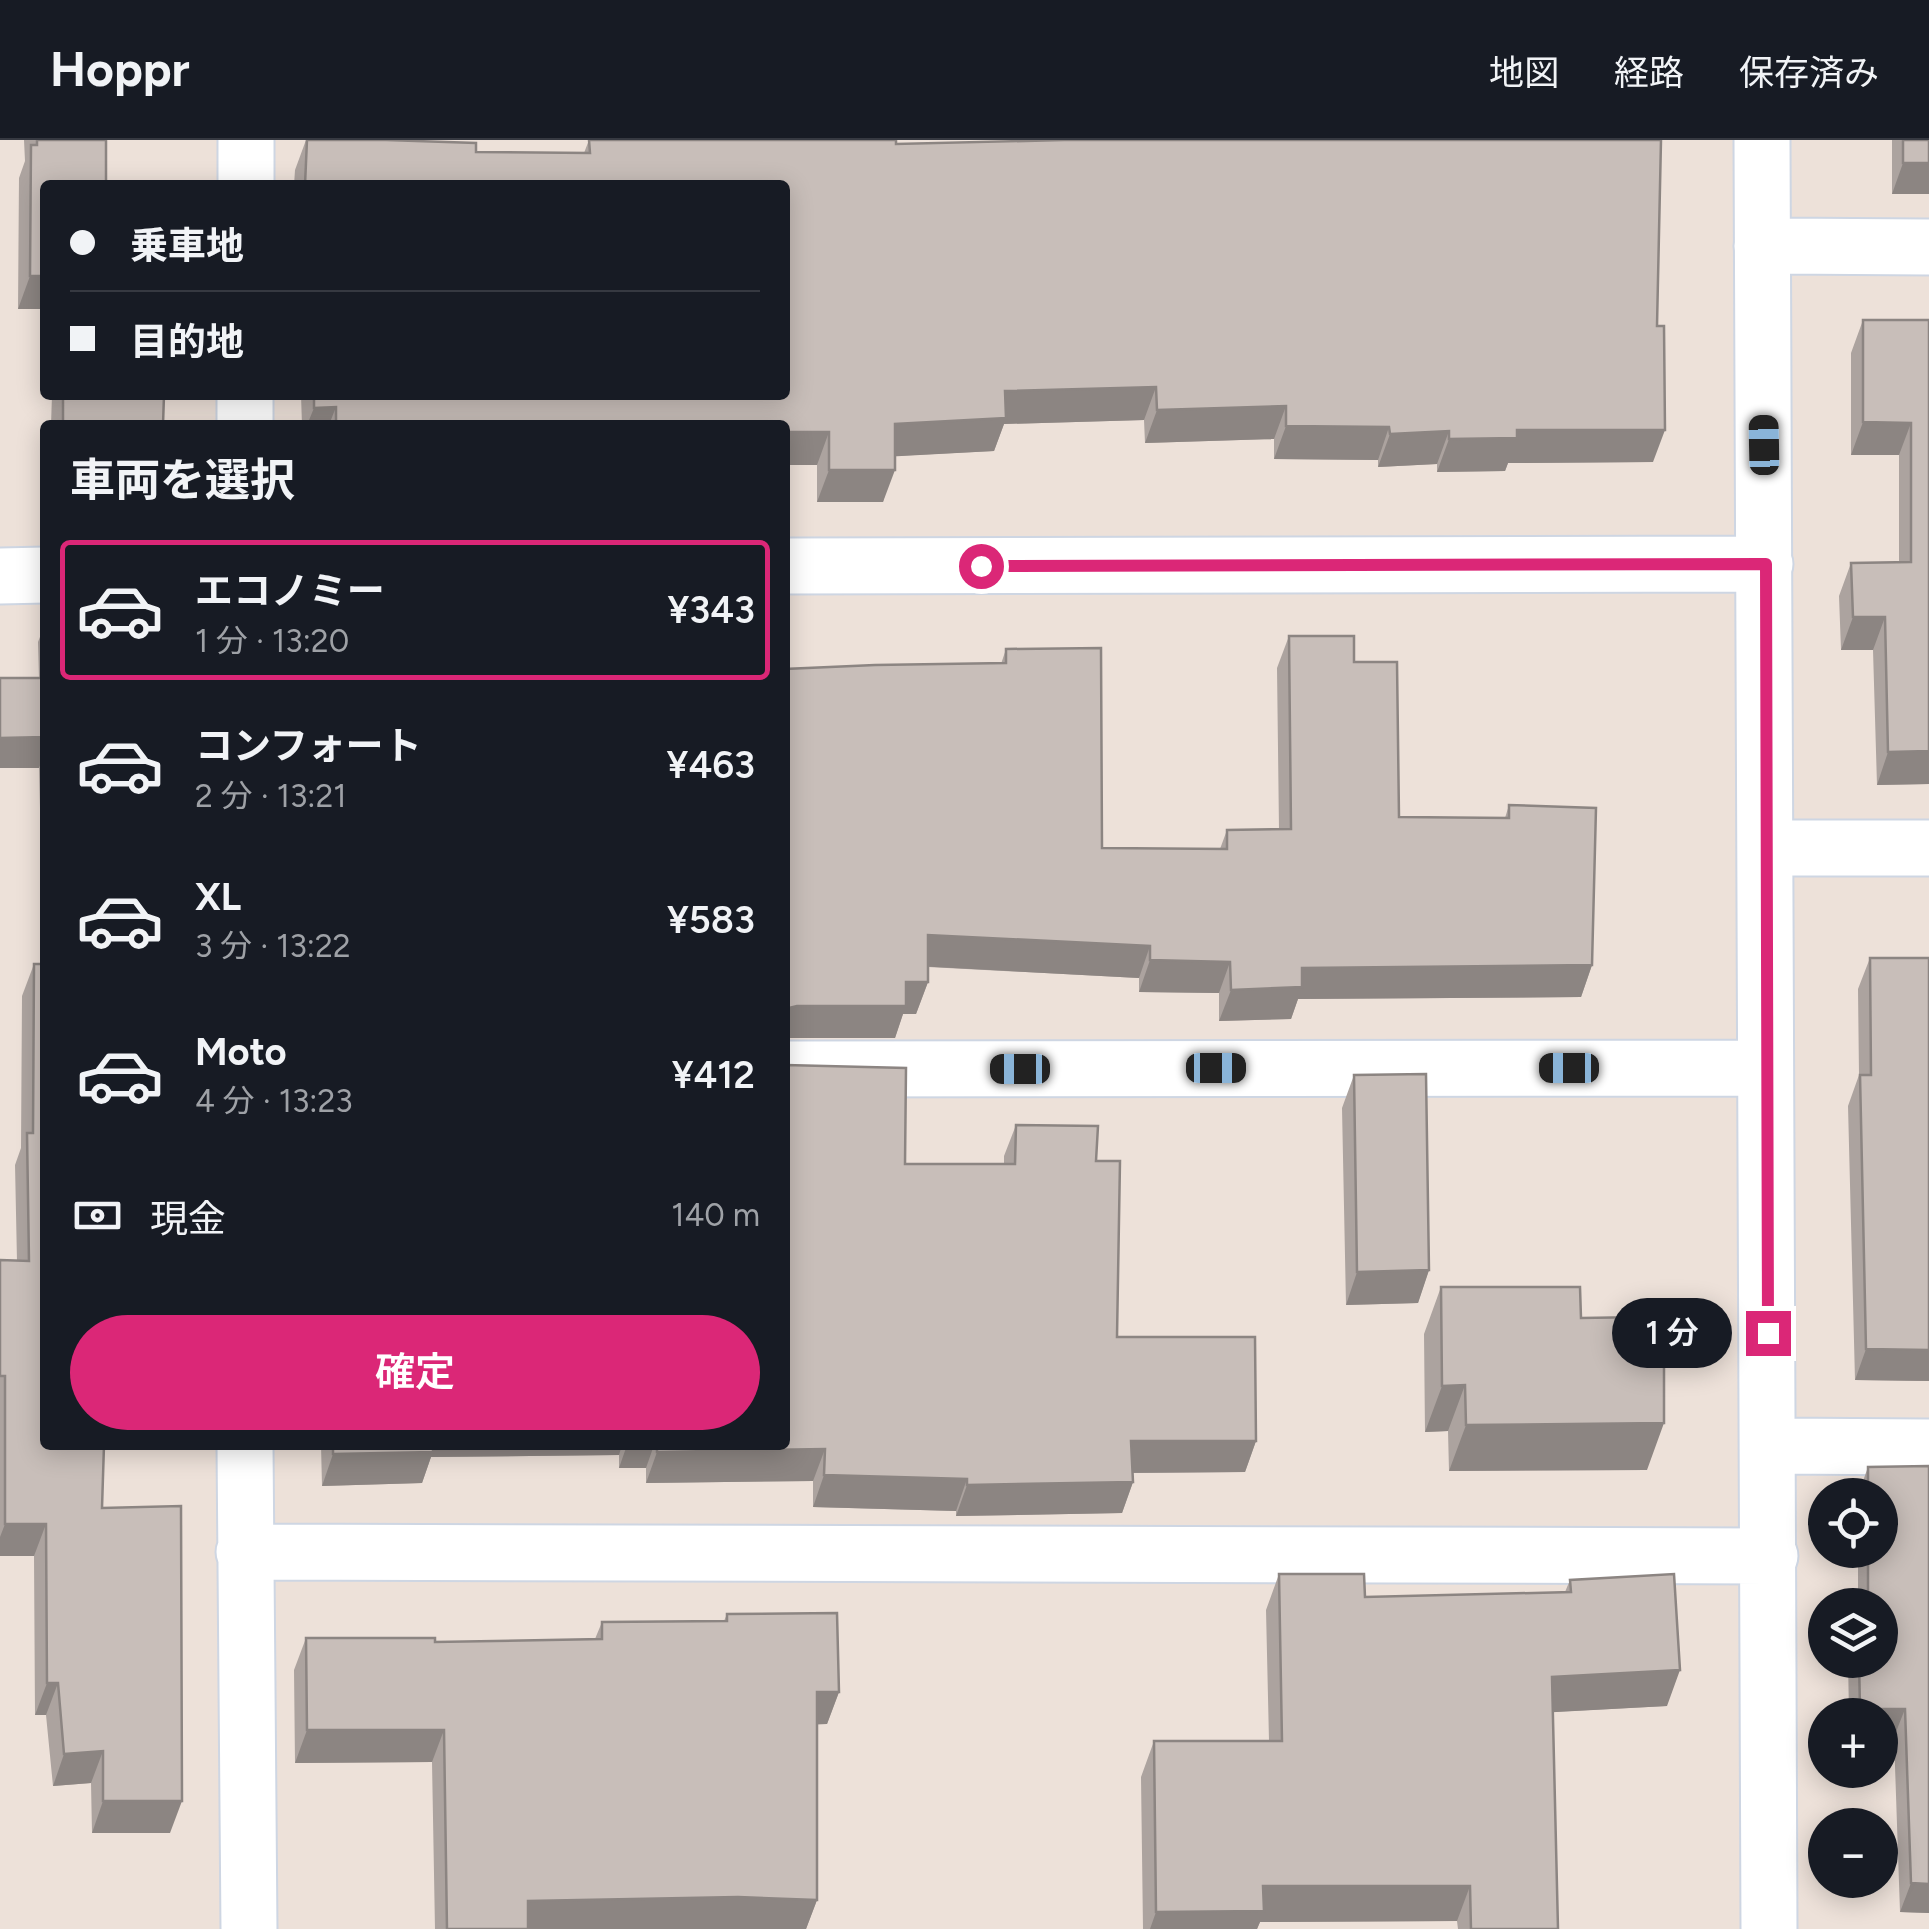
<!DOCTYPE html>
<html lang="ja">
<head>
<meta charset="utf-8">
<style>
  :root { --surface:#171b24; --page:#242831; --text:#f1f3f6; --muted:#9ea1a6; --line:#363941; --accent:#db2777 }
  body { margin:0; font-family:Figtree,"Noto Sans JP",sans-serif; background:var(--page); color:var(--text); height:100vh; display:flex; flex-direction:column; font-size:38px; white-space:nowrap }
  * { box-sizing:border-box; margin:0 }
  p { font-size:32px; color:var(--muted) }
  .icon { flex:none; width:55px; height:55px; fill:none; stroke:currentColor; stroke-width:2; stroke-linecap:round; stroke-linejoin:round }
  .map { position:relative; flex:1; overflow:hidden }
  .side { position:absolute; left:40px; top:280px; width:750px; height:1030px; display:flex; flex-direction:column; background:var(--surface); border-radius:10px; box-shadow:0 5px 25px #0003 }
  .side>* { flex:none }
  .guide { position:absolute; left:40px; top:40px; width:750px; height:220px; border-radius:10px; box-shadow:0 5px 25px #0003; display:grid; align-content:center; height:220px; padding:0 30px; background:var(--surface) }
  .controls { position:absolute; left:1808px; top:1338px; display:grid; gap:20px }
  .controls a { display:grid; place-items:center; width:90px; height:90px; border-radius:50%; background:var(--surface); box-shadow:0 5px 25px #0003; font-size:50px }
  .end { position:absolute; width:45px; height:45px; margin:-22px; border:12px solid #db2777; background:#fff; box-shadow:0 0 0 5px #fff }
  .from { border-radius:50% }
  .bubble { position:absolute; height:70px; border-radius:35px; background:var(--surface); box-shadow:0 5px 25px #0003; font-size:32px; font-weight:600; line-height:70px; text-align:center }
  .car { position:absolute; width:30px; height:60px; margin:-30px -15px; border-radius:12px; box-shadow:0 0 8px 2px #0007; background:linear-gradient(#222 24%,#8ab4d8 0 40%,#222 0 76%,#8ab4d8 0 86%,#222 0) }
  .guide b { display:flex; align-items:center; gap:35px; height:95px; font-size:38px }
  .guide b+b { border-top:2px solid var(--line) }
  .guide i { width:25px; height:25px; background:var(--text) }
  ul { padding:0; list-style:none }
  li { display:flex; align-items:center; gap:30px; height:140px; margin:0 20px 15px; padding:0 10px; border:5px solid transparent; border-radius:10px }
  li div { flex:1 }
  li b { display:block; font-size:38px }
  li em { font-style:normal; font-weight:600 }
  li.selected { border-color:var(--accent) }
  li>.icon { width:90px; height:90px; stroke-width:1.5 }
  h2 { padding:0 30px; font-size:45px; line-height:120px }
  .pay { display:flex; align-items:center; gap:25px; height:110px; padding:0 30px; font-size:38px }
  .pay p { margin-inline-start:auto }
  .button { display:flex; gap:20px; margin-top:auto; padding:20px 30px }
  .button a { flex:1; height:115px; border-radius:60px; background:var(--accent); color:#fff; font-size:40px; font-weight:600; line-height:115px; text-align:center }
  header { display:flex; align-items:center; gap:60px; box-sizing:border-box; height:140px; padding:0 50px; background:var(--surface); border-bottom:2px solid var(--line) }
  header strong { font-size:48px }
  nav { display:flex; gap:55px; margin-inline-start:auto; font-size:35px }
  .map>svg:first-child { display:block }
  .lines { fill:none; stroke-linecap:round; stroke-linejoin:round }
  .minor-casing { stroke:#ced6e3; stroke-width:59 }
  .minor { stroke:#fff; stroke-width:55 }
  .wall { fill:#aca39f }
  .shaded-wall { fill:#8c8582 }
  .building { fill:#c8beb9; stroke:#8c8582; stroke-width:2.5 }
  .route { stroke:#db2777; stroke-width:12 }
</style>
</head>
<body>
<header>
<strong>Hoppr</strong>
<nav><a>地図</a><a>経路</a><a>保存済み</a></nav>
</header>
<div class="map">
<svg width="1929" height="1789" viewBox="0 0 1929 1789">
  <rect width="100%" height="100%" fill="#ede1d9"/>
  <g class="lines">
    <defs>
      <path id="minor" d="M1762,0L1769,1789
        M246,45V0
        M1762,106L1929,107
        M245,285V255
        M785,426L1765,424
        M0,436L45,435
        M1765,708H1929
        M785,929L1765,928
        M245,1305L249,1789
        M1769,1306L1929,1307
        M244,1412L1770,1416"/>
    </defs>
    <use href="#minor" class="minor-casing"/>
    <use href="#minor" class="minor"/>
  </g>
  <path class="wall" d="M24,0H106L45,169H18L19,38L25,21Z
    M306,0L476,12L584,13L589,0L896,4L1653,322L1508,323L1505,331L1437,332V324L1378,327V320L1274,319V299L1145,303L1144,280L1004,284L994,311L895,316L883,362H817V325H785V285H302L301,255H785V45H294L295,30Z
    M1892,0H1929V54H1892Z
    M1863,180H1929V644L1877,645L1873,510H1841L1839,456L1851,423L1899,422V315H1851V213Z
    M52,255H164L163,285H51Z
    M45,484V669H40L39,628H0V538H39L38,502Z
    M1289,496L1354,522L1399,677L1505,678L1509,665L1592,825L1581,857L1298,859L1291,879L1219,881V853L1139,852V838L928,827V842L916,874H903L895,898H785V529L1001,524L1006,509L1102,708L1220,709L1227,690L1279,689L1277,528Z
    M1870,818L1929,1241L1855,1240L1848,966L1859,935L1858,849Z
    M34,824L102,1368L170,1693H92L91,1643L53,1646L46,1575H35L34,1416H0V1120L17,1121L15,1025L21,1008L22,856Z
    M1354,935L1429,1130L1418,1163L1346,1165L1342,968Z
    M1016,985L1096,1021L1117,1197L1256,1301L1245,1332L1133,1333V1342L1122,1373L956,1376V1371L813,1367V1341L646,1343V1328H619V1315L431,1317L422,1343L322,1346L321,1305H785L905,1024H1004V1016Z
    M1441,1147L1581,1178L1647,1330L1449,1331L1448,1291L1425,1292L1424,1194Z
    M1929,1326V1773L1900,1772L1894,1597L1880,1598V1575H1849L1848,1520H1880V1465H1853L1858,1453V1410H1880V1355H1858L1868,1327Z
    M1279,1434L1365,1457L1565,1452L1570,1440L1667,1566L1552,1572L1558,1789H1458L1457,1781L1260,1782L1257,1789H1143L1141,1637L1154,1601H1269L1266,1470Z
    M727,1474L839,1552L827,1584H817V1760L806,1789H435L432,1622L295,1623L294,1530L306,1498L435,1502L595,1499L602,1482L724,1481Z"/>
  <path class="shaded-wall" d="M1903,23H1929V54H1892Z
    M30,136H45V169H18Z
    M1156,247L1144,280L1004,284L994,311L883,317L895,284L1005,251Z
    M1286,266L1274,299L1145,303L1157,270Z
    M336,267L329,285H307L314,268Z
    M1863,282L1911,283L1899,315H1851Z
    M1286,286L1389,287L1378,320L1274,319Z
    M1517,290H1665L1653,322L1508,323L1505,331L1437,332L1449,299Z
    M1449,291L1437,324L1378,327L1390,294Z
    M785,292H829L817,325H785Z
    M829,330H895L883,362H817Z
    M1853,477H1885L1873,510H1841Z
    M45,597V613L39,628H0V598Z
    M1929,611V644L1877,645L1888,612Z
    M45,654V669H40Z
    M928,795L1150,806L1139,838L916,826Z
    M1150,820L1230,822L1219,853L1139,852Z
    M1592,825L1581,857L1298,859L1291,879L1219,881L1231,850L1302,828Z
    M906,842H928L916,874H903L895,898H785V869Z
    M1429,1130L1418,1163L1346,1165L1357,1132Z
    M1866,1209L1929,1210V1241L1855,1240Z
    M1465,1245L1448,1291L1425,1292L1442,1246Z
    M1664,1283L1647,1330L1449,1331L1466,1285Z
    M1131,1301H1256L1245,1332L1119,1333Z
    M426,1305H622L619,1315L431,1317L422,1343L322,1346L333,1314Z
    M627,1305H654L646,1328H619Z
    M825,1309L813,1341L646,1343L657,1312Z
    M824,1335L967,1339L956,1371L813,1367Z
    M1133,1342L1122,1373L956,1376L967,1345Z
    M5,1384H46L34,1416H0V1397Z
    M1680,1530L1667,1566L1538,1573L1552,1537Z
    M47,1543H58L46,1575H35Z
    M817,1552H839L827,1584L805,1585Z
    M1860,1569H1905L1894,1597L1880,1598V1575H1858Z
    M307,1590H444L432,1622L295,1623Z
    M103,1611L91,1643L53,1646L64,1614Z
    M103,1661H182L170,1693H92Z
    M1911,1743L1929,1744V1773L1900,1772Z
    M1263,1746H1470L1457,1781L1260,1782L1257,1789H1150L1156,1772Z
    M738,1757L817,1760L806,1789H517L528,1761Z"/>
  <path class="building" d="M37,0H106V45H45V136H30L31,5H37Z
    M307,0H386L476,3V12L590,13L589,0H896V4L1064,0H1661L1657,186H1664L1665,290H1517V298L1449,299V291L1390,294L1389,287L1286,286V266L1157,270L1156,247L1005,251L1006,278L895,284V330H829V292H785V285H336V267L314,268V255H785V45H305Z
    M1903,0H1929V23H1903Z
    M1863,180H1929V611L1888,612L1885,477H1853L1851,423L1911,422V283L1863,282Z
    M63,255H164L163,285H63Z
    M1289,496H1354V522H1397L1399,677L1509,678V665L1596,668L1592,825L1302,828V847L1231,850L1230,822L1150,820V806L928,795V842H906V866H797L785,869V529L875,525L1006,523V509L1101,508L1102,708L1227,709V690L1291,689Z
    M0,538H45V597L0,598Z
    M1870,818H1929V1210L1866,1209L1860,935H1871Z
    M34,824H45V1305H104L102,1368L181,1366L182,1661H103V1611L64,1614L58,1543H47L46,1384H5V1236H0V1120L29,1121L27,993H33Z
    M785,925L906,928L905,1024H1015L1016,985L1098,986L1096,1021H1120L1117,1197H1255L1256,1301H1131L1133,1342L967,1345V1339L824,1335L825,1309L657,1312V1305H785Z
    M1426,934L1429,1130L1357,1132L1354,935Z
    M1441,1147H1580L1581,1178L1645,1177L1646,1224L1664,1223V1283L1466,1285L1465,1245L1442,1246Z
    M333,1305H433V1312L333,1314Z
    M1929,1326V1744L1911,1743L1905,1569H1860L1859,1520H1880V1465H1858V1452H1868V1410H1880V1355H1868V1327Z
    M1279,1434H1364L1365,1457L1571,1452L1570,1440L1674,1434L1680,1530L1552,1537L1558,1789H1471L1470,1746H1263L1264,1771L1156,1772L1154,1601H1282Z
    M837,1473L839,1552H817V1760L738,1757L528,1761V1789H447L444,1590H307L306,1498H435V1502L602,1499V1482L727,1481V1474Z"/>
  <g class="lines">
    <path class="route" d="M981,426L1766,424L1768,1193"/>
  </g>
</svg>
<div class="controls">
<a><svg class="icon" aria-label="locate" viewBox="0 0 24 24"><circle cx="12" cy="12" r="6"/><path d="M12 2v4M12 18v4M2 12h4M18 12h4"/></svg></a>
<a><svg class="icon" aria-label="layers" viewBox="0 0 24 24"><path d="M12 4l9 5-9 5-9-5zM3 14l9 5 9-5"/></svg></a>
<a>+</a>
<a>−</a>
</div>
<i class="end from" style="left:981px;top:426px"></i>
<i class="end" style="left:1768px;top:1193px"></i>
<div class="bubble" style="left:1612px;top:1158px;width:120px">1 分</div>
<i class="car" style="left:1764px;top:305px;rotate:359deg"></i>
<i class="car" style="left:1216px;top:928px;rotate:90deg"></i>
<i class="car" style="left:1569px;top:928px;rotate:270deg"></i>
<i class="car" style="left:1020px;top:929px;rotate:270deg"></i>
<div class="guide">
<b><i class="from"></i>乗車地</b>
<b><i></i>目的地</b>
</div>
<section class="side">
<h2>車両を選択</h2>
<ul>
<li class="selected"><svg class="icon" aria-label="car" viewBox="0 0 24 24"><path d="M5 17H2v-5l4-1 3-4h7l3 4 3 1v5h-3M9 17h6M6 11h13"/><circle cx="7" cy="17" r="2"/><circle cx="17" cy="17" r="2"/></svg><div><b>エコノミー</b><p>1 分 · 13:20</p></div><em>¥343</em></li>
<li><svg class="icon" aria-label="car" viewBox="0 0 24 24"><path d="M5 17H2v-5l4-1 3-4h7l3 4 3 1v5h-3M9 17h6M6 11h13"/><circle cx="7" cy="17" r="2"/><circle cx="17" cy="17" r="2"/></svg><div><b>コンフォート</b><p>2 分 · 13:21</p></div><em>¥463</em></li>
<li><svg class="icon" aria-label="car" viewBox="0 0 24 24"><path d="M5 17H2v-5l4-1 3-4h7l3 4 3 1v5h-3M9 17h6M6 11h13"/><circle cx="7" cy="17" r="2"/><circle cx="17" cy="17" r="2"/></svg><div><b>XL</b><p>3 分 · 13:22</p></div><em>¥583</em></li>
<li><svg class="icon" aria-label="car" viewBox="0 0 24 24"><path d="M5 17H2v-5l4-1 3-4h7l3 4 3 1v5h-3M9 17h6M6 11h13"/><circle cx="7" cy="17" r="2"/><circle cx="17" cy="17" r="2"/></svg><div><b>Moto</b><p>4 分 · 13:23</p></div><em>¥412</em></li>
</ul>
<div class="pay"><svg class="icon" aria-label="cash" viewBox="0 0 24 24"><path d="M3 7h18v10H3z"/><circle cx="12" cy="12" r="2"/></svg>現金<p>140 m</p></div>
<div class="button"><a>確定</a></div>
</section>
</div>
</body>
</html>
